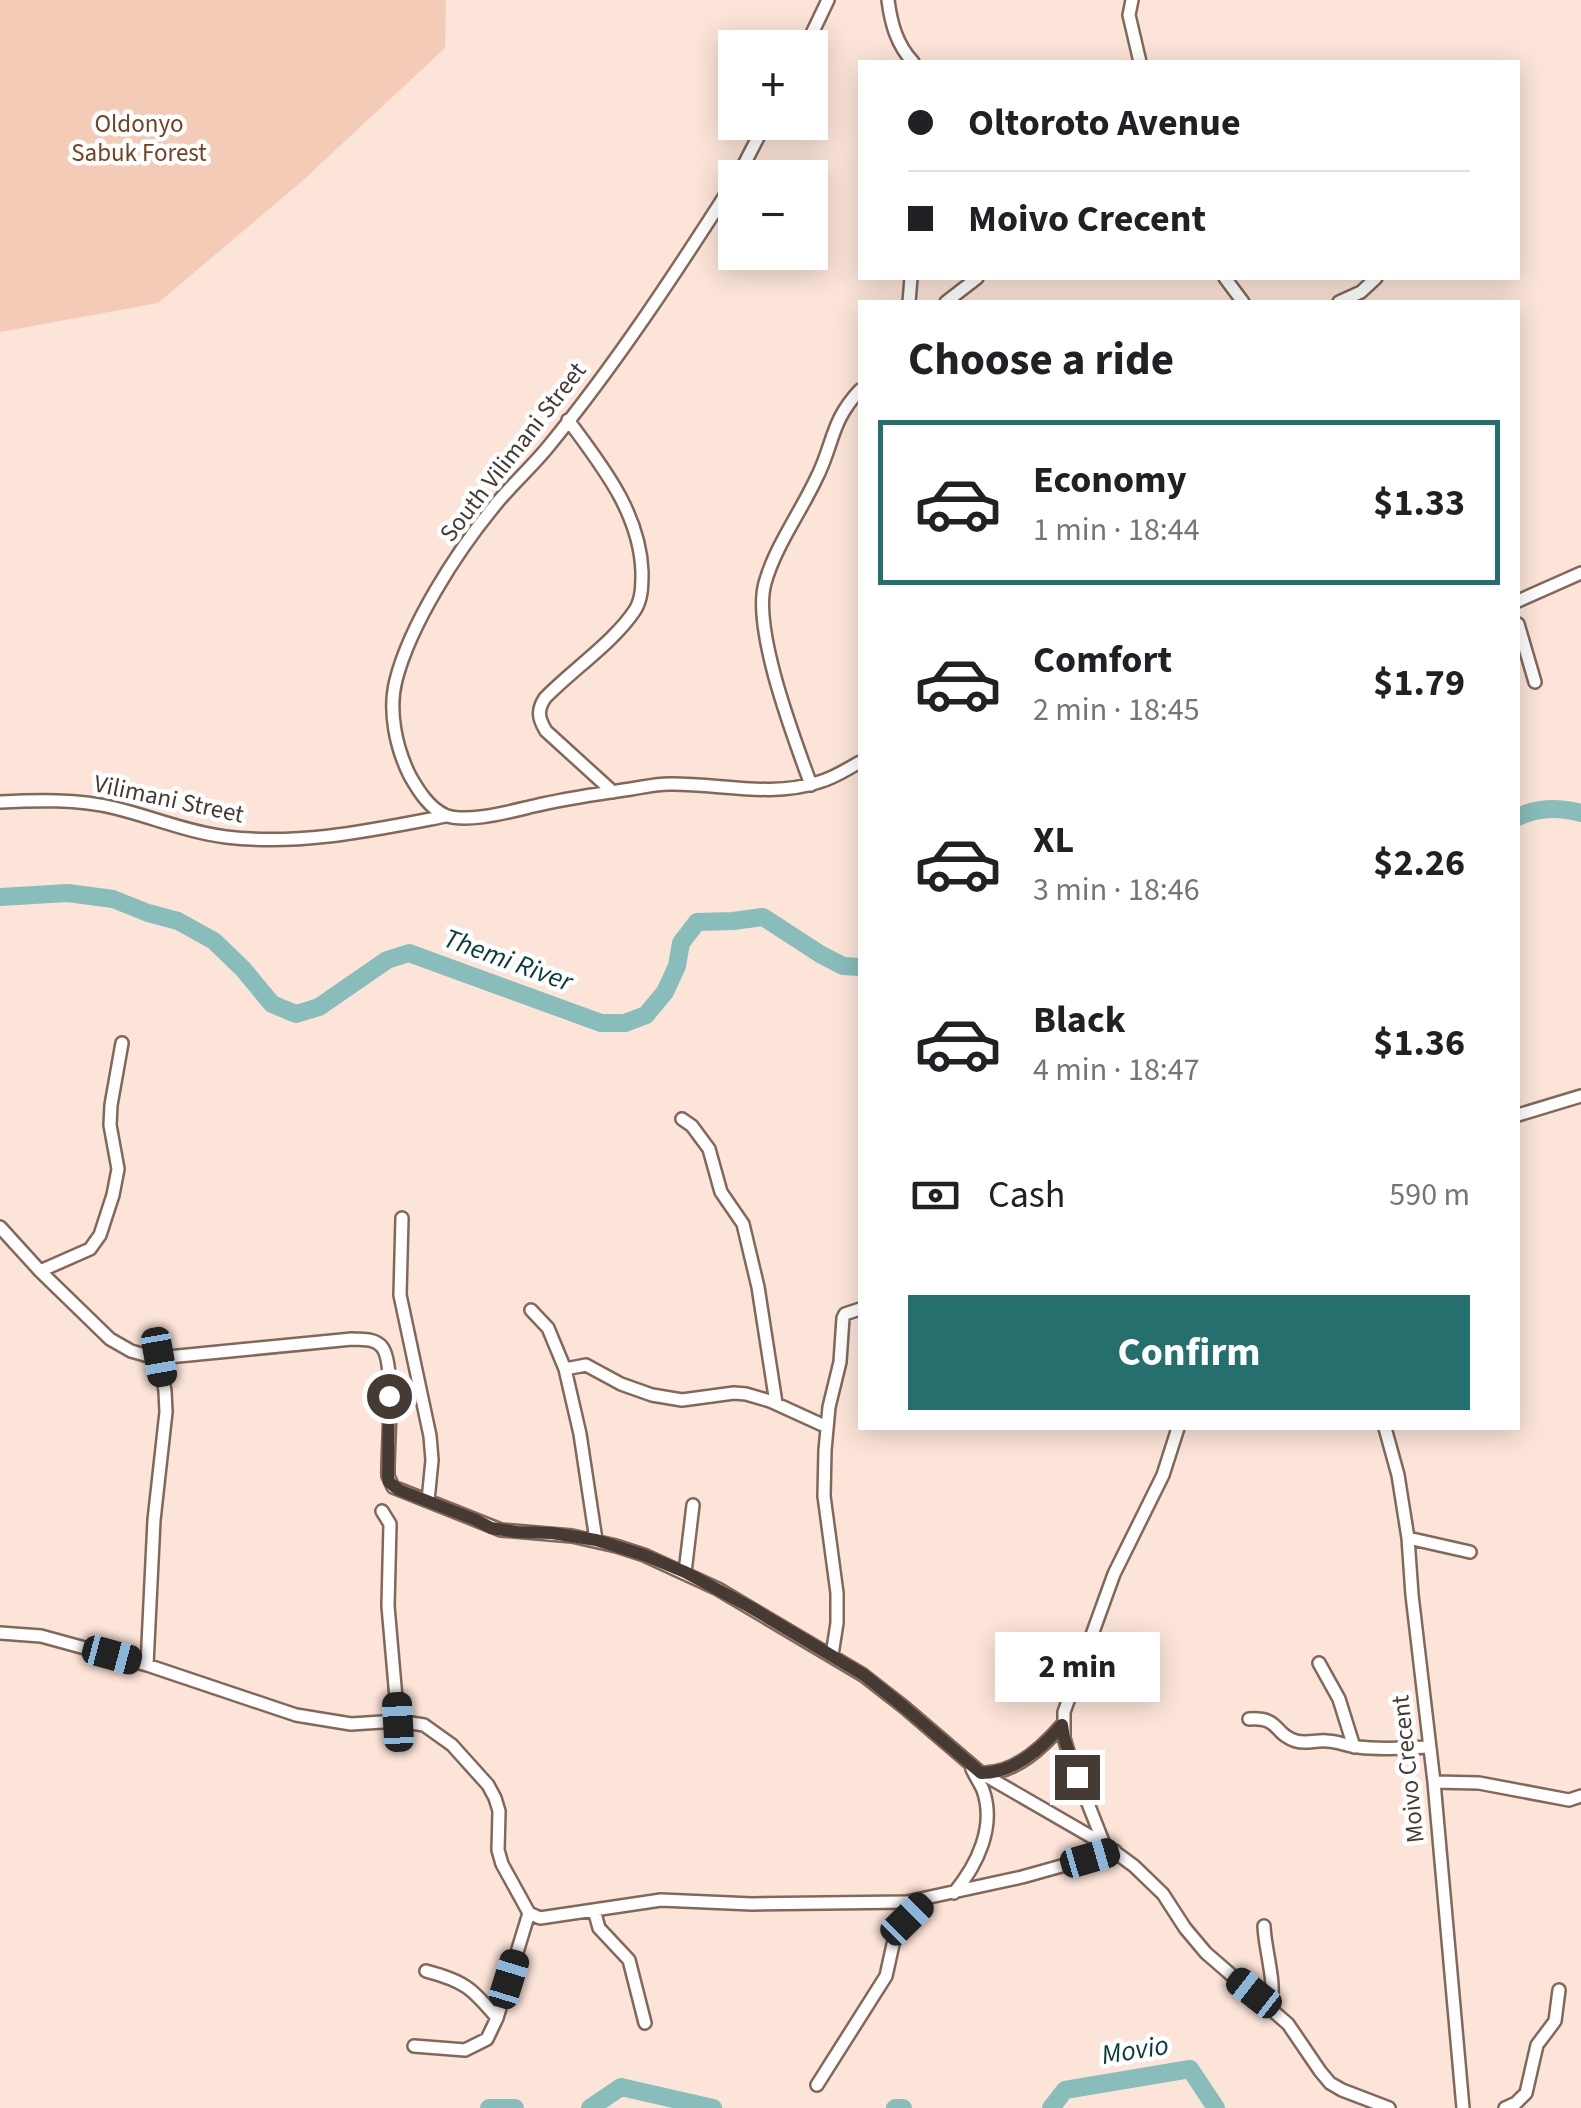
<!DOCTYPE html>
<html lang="en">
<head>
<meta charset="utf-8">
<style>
  :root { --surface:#fff; --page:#f6f6f6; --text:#202124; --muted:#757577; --line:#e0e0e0; --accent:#25706e }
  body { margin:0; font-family:"Source Sans 3",sans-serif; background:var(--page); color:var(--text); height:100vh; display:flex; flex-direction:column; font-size:38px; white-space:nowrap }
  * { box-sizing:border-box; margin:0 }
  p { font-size:32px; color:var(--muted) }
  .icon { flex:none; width:55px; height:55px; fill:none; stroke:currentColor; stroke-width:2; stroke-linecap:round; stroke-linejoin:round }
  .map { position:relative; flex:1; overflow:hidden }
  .details { position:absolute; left:858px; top:300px; width:662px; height:1130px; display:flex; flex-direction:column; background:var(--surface); border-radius:0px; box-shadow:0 5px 25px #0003 }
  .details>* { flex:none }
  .top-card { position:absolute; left:858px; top:60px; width:662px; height:220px; border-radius:0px; box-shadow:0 5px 25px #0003; display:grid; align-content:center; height:220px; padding:0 50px; background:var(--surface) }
  .tools { position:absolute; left:718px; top:30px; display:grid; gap:20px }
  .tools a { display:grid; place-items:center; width:110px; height:110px; border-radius:0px; background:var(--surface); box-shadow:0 5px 25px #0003; font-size:50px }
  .end { position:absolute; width:45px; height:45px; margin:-22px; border:12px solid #463a34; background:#fff; box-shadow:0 0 0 5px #fff }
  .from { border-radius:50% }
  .bubble { position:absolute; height:70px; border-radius:0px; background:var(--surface); box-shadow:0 5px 25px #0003; font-size:32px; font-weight:700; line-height:70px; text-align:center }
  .car { position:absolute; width:30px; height:60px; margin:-30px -15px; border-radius:12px; box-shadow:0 0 8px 2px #0007; background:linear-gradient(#222 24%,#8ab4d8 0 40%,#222 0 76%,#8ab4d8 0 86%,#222 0) }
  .top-card b { display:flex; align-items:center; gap:35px; height:95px; font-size:38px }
  .top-card b+b { border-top:2px solid var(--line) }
  .top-card i { width:25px; height:25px; background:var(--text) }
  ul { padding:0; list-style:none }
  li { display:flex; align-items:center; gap:30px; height:165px; margin:0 20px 15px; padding:0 30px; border:5px solid transparent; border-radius:0px }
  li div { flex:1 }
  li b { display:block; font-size:38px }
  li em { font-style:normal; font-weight:700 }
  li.on { border-color:var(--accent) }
  li>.icon { width:90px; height:90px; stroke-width:1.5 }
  h2 { padding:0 50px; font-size:45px; line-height:120px }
  .pay { display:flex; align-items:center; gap:25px; height:110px; padding:0 50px; font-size:38px }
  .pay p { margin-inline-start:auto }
  .button { display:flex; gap:20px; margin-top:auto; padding:20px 50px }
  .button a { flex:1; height:115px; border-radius:0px; background:var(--accent); color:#fff; font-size:40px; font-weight:700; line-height:115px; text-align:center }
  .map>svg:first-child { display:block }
  .green { fill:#f4cbb7 }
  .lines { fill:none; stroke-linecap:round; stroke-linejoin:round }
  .river { stroke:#88bdbb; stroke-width:18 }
  .street-casing { stroke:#82685a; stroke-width:16 }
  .street { stroke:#fff; stroke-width:11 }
  .route { stroke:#463a34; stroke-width:12 }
  .labels { text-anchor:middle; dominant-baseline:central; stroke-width:9; stroke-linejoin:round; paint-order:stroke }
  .park-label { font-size:25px; fill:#764122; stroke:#fff }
  .street-label { font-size:25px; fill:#463a34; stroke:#fff }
  .water-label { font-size:28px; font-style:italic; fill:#073c3a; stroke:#fff }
</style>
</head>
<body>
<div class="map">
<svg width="1581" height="2108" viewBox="0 0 1581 2108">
  <rect width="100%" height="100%" fill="#fce4d8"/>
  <path class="green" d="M0,0H446L445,48L300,183L158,303L0,332Z"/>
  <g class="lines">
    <path class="river" d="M1518,817C1538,807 1559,807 1581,813
      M0,897L68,893L113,899L148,913L178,921L214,941L243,969L272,1004L296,1014L319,1007L387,960L409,953L601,1023H625L646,1015L665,992L677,966L681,943L697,922L733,921L763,917L820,954L843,966L860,967
      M489,2108H515
      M590,2108L621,2087L713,2108
      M895,2108H903
      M1051,2108L1065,2090L1190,2069L1216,2108"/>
    <defs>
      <path id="street" d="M888,0C891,24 897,45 913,62
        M1132,0L1129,15L1140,62
        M805,48L828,0
        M737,178L766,122
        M735,180C677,271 616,364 548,447C530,469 509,487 492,509C456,553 410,625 396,680C388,711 396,748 410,776C418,790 429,808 445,815C466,824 512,811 534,806C566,798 598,794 631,789C644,787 656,784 669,784C718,783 771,798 819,782C834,778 847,769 860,762
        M1225,278L1243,302
        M909,302L911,278
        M946,302L977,278
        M1339,302L1361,292L1376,278
        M568,420C602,466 640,513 642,572C642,585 642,599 635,610C614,642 572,670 545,698C537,710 538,718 546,731L613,792
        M1518,601L1581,573
        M1518,624L1535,682
        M811,785C794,738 752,629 765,583C775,547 800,513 816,479C834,444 830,422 860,390
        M0,802C37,800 78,799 115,808C152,817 187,832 226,837C300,846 373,830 446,816
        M1518,1115L1581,1096
        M682,1119L692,1126L709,1149L721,1192L743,1224L758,1287L776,1403
        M402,1218L400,1295L430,1436L432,1460L428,1501
        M0,1227L40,1271L110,1339L131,1351L145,1355L168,1357L352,1339C363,1340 375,1338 382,1347C396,1364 387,1451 388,1476L393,1487L501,1530L572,1536L616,1546L644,1555L718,1589L863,1675L904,1707L981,1773L1104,1844L1134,1866L1163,1894L1185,1928L1206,1953L1288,2024L1320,2071L1330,2083L1342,2090L1389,2108
        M40,1271L90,1249L100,1235L113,1195L118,1169L110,1125L111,1105L122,1043
        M531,1310L548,1328L565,1369L580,1434L596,1540
        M565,1369L586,1365L621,1384L652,1395L682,1400L734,1393L746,1394L770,1401L827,1427
        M1385,1428L1398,1475L1408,1538L1412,1595L1434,1782L1463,2108
        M382,1511L390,1524L388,1606L398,1721
        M1408,1538L1470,1552
        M685,1572L693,1505
        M0,1633L41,1636L147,1665L296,1715L351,1724L398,1721L424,1725L452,1745L488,1785L495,1798L499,1811L498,1850L502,1864L529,1913L540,1918L661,1900L752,1904L907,1902L1022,1877L1115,1851
        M832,1655L837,1623V1593L824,1496L825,1450L829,1407L840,1362L843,1318L845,1314L860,1309
        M1319,1663L1339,1699L1354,1747
        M147,1665L154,1520L166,1412L165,1391L159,1357
        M1249,1719C1281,1717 1273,1734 1296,1741C1306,1744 1316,1740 1327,1741C1337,1741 1347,1746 1358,1747C1381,1750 1405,1748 1428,1747
        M985,1773C1016,1773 1043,1747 1062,1725
        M1434,1782L1479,1783L1569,1800L1581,1796
        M1104,1844L1070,1758L1064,1738V1712L1114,1574L1163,1475L1178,1428
        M954,1893C977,1865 996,1827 983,1790C980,1783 975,1776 972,1769
        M594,1910L599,1928L629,1960L645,2023
        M1264,1926C1265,1952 1277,1984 1270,2007
        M426,1971C464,1981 472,1988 497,2018
        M414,2046L465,2050L487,2039L497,2018L529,1913
        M817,2085L886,1976L894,1940L900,1928L928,1898
        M1505,2108L1516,2103L1526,2093L1537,2045L1555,2021L1559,1990"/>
    </defs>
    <use href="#street" class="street-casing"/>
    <use href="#street" class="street"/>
  </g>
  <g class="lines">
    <path class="route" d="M389,1396L388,1476L389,1482L399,1490L476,1520L491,1528L517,1532L552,1533L596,1540L644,1555L685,1572L750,1607L864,1675L904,1707L981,1773C1014,1773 1041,1749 1062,1725L1064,1738L1077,1777"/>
  </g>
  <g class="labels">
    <g class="park-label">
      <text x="139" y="124">Oldonyo<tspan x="139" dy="29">Sabuk Forest</tspan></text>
    </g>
    <g class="street-label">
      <text transform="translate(513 452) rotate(-52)">South Vilimani Street</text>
      <text transform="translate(169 799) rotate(12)">Vilimani Street</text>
      <text transform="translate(1408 1769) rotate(-96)">Moivo Crecent</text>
    </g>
    <g class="water-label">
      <text transform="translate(508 960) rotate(20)">Themi River</text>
      <text transform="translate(1135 2050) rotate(-9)">Movio</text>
    </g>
  </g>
</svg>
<div class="tools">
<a>+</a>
<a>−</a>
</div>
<i class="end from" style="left:389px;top:1396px"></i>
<i class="end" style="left:1077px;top:1777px"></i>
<div class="bubble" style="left:995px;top:1632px;width:165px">2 min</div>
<i class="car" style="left:159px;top:1357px;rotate:170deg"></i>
<i class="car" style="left:112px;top:1655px;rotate:105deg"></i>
<i class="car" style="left:398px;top:1722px;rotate:357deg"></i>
<i class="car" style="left:1090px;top:1858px;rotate:74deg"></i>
<i class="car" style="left:907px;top:1919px;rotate:45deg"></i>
<i class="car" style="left:509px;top:1979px;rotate:17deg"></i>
<i class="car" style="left:1254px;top:1993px;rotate:308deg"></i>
<div class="top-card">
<b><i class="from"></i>Oltoroto Avenue</b>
<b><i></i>Moivo Crecent</b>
</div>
<section class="details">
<h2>Choose a ride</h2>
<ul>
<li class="on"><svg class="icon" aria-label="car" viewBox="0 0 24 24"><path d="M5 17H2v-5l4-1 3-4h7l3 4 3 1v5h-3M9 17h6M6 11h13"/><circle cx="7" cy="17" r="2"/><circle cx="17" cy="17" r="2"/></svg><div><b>Economy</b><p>1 min · 18:44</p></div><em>$1.33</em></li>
<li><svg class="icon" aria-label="car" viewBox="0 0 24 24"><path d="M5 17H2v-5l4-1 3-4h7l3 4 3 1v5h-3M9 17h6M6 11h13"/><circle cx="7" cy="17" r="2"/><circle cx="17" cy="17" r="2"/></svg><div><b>Comfort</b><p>2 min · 18:45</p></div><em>$1.79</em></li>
<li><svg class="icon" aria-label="car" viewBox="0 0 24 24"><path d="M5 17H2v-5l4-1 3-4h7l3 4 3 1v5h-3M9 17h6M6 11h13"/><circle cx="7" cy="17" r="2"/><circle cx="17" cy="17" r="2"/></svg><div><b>XL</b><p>3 min · 18:46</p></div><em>$2.26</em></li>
<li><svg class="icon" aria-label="car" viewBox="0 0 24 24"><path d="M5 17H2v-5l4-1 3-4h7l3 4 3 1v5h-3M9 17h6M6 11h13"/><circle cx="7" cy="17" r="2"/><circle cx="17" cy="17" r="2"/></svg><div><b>Black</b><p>4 min · 18:47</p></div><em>$1.36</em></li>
</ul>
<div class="pay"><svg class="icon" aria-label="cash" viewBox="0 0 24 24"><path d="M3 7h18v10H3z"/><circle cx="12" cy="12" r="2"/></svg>Cash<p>590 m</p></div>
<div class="button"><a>Confirm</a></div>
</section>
</div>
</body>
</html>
